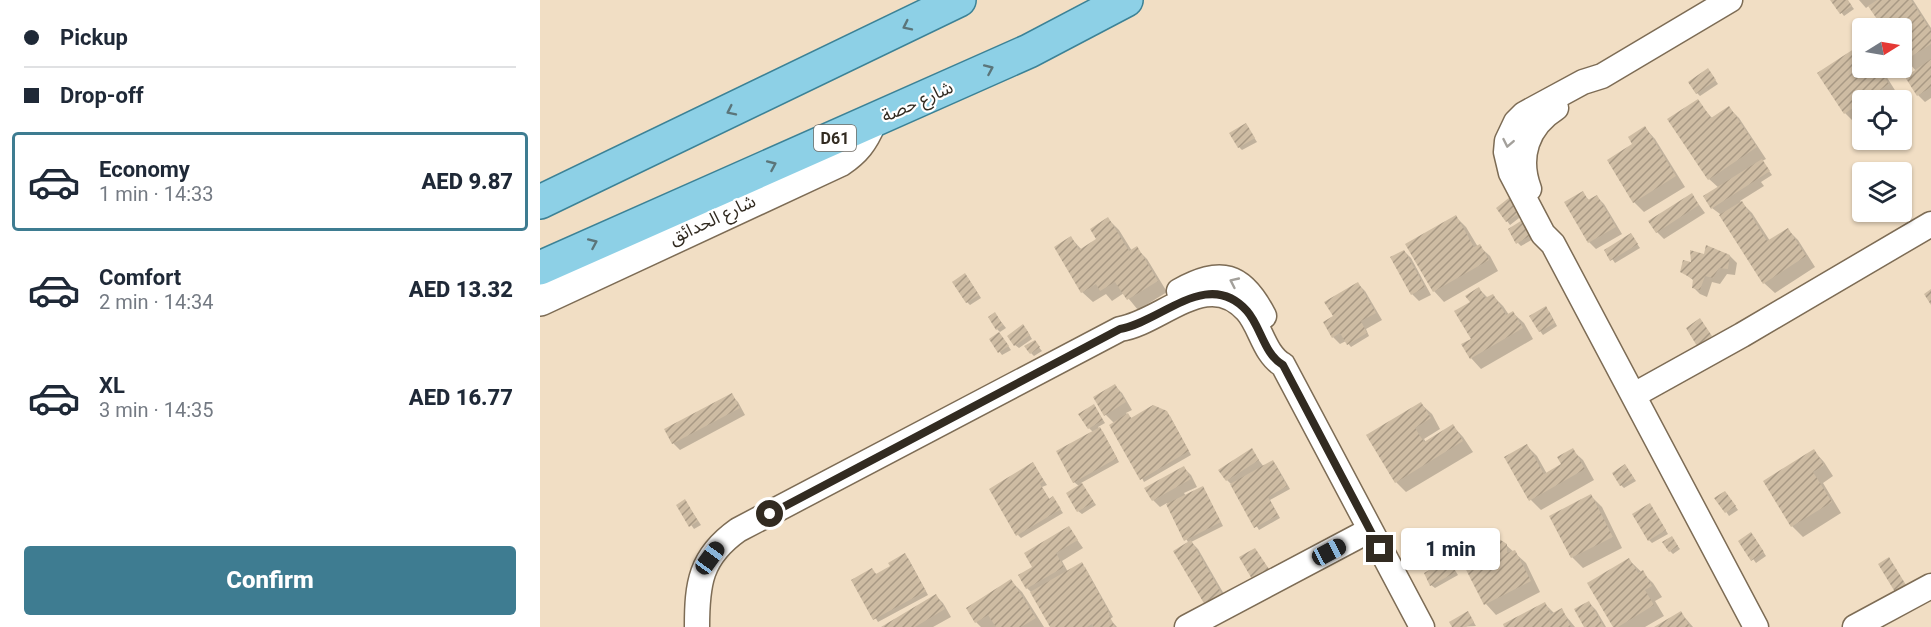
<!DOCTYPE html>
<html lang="en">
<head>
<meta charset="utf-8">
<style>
  :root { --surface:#fff; --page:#f6f6f7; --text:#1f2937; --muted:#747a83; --line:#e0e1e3; --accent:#3e7c91 }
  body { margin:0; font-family:Roboto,"Noto Sans Arabic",sans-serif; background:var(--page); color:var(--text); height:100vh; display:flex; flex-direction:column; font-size:22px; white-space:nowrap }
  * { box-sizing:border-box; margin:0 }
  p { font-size:20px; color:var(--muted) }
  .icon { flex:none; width:33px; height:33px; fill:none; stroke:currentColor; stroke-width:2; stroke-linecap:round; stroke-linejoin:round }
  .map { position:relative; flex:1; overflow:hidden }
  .sheet { display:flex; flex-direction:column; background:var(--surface); width:540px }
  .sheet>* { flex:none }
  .guide { display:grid; align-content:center; height:132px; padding:0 24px; background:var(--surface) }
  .needle { width:39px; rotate:79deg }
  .buttons { position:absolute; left:1312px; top:18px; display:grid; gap:12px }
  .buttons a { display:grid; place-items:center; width:60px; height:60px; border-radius:6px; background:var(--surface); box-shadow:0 2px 4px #0004; font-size:30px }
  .end { position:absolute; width:27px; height:27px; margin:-14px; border:8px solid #322b21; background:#fff; box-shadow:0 0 0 3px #fff }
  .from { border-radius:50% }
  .bubble { position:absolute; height:42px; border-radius:6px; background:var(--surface); box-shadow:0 2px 4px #0004; font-size:20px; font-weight:800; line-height:42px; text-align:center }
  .car { position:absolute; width:18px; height:36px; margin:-18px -9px; border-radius:8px; box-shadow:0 0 4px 2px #0007; background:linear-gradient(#222 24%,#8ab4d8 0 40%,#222 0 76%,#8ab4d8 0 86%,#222 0) }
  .guide b { display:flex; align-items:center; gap:21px; height:57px; font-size:22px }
  .guide b+b { border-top:2px solid var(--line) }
  .guide i { width:15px; height:15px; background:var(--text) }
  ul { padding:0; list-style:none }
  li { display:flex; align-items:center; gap:18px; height:99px; margin:0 12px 9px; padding:0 12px; border:3px solid transparent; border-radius:6px }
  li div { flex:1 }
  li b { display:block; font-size:22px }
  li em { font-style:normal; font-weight:800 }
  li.active { border-color:var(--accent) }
  li>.icon { width:54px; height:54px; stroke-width:1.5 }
  .button { display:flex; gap:12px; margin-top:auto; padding:12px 24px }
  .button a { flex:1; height:69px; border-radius:6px; background:var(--accent); color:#fff; font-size:24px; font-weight:800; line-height:69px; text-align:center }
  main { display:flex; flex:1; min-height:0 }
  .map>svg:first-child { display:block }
  .shadow { fill:#0003 }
  .building { fill:url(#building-hatch) }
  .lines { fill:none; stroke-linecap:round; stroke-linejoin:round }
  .street-casing { stroke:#7d6c55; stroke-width:27 }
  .secondary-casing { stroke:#7d6c55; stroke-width:36 }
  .primary-casing { stroke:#3c8296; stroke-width:36 }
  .street { stroke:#fff; stroke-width:24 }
  .secondary { stroke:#fff; stroke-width:33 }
  .primary { stroke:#8dd0e6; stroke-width:33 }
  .oneway { stroke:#5b757a }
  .oneway2 { stroke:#a3a09b }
  .route { stroke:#322b21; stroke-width:8 }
  .labels { text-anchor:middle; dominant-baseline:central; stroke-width:4.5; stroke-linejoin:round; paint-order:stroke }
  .shield { fill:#fff; stroke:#706b64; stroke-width:1.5 }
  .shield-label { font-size:16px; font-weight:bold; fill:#322b21 }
  .street-label { font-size:18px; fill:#322b21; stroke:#fff }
</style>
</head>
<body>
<main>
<section class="sheet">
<div class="guide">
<b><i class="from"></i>Pickup</b>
<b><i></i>Drop-off</b>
</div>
<ul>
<li class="active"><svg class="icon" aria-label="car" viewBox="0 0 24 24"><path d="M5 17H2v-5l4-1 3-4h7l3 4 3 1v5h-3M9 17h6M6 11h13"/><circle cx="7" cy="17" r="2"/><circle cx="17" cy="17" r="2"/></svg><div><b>Economy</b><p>1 min · 14:33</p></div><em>AED 9.87</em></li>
<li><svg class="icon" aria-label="car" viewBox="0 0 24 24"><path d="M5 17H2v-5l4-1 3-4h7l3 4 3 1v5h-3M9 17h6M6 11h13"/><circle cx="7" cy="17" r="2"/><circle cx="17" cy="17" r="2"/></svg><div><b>Comfort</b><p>2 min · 14:34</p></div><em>AED 13.32</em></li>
<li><svg class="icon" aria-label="car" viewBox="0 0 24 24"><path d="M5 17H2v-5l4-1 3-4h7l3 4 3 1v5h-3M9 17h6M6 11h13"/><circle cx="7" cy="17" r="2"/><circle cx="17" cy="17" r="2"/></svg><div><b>XL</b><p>3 min · 14:35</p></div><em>AED 16.77</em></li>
</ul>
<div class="button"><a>Confirm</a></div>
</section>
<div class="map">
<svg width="1391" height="627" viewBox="0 0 1391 627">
  <defs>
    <pattern id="building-hatch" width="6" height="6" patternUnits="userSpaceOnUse" patternTransform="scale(1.5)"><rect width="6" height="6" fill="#cebca3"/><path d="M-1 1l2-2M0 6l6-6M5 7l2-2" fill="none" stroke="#a89984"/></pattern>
  </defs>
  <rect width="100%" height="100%" fill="#f1dec4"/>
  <path class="shadow" d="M1292,0H1307L1314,9L1304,16Z
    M1319,0H1373L1391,28V98L1385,102L1378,95L1376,71L1362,55V28H1345L1330,5L1326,8Z
    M1323,46V68H1341L1358,95L1350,100H1323V118L1315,123L1305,113Z
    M1168,70L1178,84L1160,96L1157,93Z
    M1157,101L1173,119L1189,108L1199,118L1226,159L1222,161L1232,175L1221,182L1224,186L1200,201L1212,213L1230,241L1248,230L1258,240L1275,267L1235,293L1224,283L1180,214L1172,208L1179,188L1169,179Z
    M706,125L717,142L702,150L699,147Z
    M1105,128L1115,139L1145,187L1104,212L1094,202Z
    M1042,193L1050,201L1057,197L1064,204L1082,234L1056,249L1049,242Z
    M1152,195L1165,213L1124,239L1117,232Z
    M970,199L983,215L970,225L958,208Z
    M916,217L926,227L938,247L939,246L950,256L958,271L904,302L894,291Z
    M568,219L579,230L592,251L596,248L607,259L627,292L598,310L584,293L572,301L566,294L553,302L542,292L531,238L542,250L558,239Z
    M984,221L995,238L981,246L978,243Z
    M1091,235L1100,248L1075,263L1066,250Z
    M864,251L871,258L891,295L879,301L872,294Z
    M1165,256H1190L1197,263L1195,275L1187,274L1180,284L1172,282L1167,297L1160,294L1153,287L1154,281L1142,271Z
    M428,278L441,298L430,305L427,302Z
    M818,284L825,291L842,320L826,329L829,336L811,347L806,341L800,344L793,337L785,323L795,317Z
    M939,289L948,298L953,296L963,306L969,315L973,313L984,323L993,339L941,369L931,358L933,339L932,303Z
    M1009,311L1017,326L1003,335L1000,331Z
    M455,314L466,328L460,332L457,329Z
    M486,329L492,339L479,348L475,345Z
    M462,337L471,350L462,355L451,340Z
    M497,345L502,351L494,356L491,353Z
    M575,386L582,393L592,410L586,413L592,419L630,416L651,455L604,482L574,423L566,415Z
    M191,395L198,402L205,415L140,450L133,443Z
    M881,404L892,414L900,429L884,439L886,442L913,426L923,437L933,452L866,492L856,482Z
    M556,409L565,423L558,427L563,432L579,462L541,483L556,505L542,514L538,511L539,486L534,482L553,432L549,428Z
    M987,446L997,456L1007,474L1023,465L1032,450L1043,460L1054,480L1001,510L991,500Z
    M711,450L724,467L733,462L736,465L750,489L730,500L740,518L719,530L693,486L687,480Z
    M1274,451L1284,462L1293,476L1283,483L1301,513L1263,537L1252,526L1225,482Z
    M493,464L507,485L502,487L510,500L513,498L523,513L481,538L478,535Z
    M1085,466L1096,481L1084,488L1081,485Z
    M644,468L651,475L657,487L644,493L646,496L663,487L683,526L651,542L658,549L688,601L673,611L649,544L627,503L620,507L613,500Z
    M1051,496L1062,507L1082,548L1043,568L1032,557Z
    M1188,496L1198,510L1189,516L1177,498Z
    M145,501L161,525L154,529L138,506Z
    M1112,508L1128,534L1112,543L1109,540Z
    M529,528L543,548L522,561L528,572L545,567L573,617L570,619L577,627H511L493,594L487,588L494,568Z
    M1214,537L1226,556L1216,563L1200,541Z
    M1132,538L1140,549L1133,554L1130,551Z
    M966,545L986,563L1000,592L956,615L946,604L923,561Z
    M368,558L388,595L338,622L313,581L337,575Z
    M1089,560L1113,583L1122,597L1115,601L1124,616L1105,627H1075Z
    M909,561L918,575L895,588L891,585Z
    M471,581L482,592L504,627H441L436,622Z
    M396,596L403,603L411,617L393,627H343Z
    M1049,603L1056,610L1066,627H1046Z
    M1005,604L1015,614L1021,610L1035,627H966Z
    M1141,613L1153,627H1117Z
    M930,616L936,626L914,627Z"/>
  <path class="building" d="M1290,0H1308L1312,6L1300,14Z
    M1337,0H1371L1391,31V44L1364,61L1362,58V28H1343L1328,6Z
    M1323,43V68H1338L1349,84L1304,114L1277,73Z
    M1391,59V87L1377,96L1365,77Z
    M1168,68L1176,80L1156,94L1148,82Z
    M1158,99L1171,118L1189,106L1217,147L1168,180L1127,119Z
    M706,123L715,138L698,148L689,133Z
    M1105,126L1136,176L1093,203L1067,160L1092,144L1088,137Z
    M1222,159L1230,171L1171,209L1163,196Z
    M1043,191L1048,200L1057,195L1076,227L1048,243L1024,202Z
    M1152,193L1159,205L1116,233L1108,221Z
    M970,197L981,212L966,222L956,208Z
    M1202,201L1227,241L1248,228L1266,256L1223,284L1179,215Z
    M916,215L934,247L940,244L949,260L893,292L865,244Z
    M568,217L589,251L597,246L618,281L587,300L575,282L560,291L556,284L541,293L514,247L531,236L539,250L556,239L550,229Z
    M984,219L993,234L976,244L968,229Z
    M1091,233L1098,244L1070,261L1064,250Z
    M1166,245L1190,255L1188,269L1179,268L1173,278L1165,276L1160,290L1152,288L1153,279L1140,272L1143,260L1151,262L1150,250L1164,254Z
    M864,250L885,287L871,295L850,257Z
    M425,273L439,295L426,303L412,282Z
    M818,282L836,313L821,321L827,333L807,345L800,333L792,338L783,322L793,316L784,302Z
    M939,287L945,298L953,294L966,315L973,311L983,328L930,359L921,344L931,339L914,311L930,302L925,296Z
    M1391,289V305L1384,294Z
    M1006,306L1015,323L999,332L989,316Z
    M455,312L463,325L456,330L448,317Z
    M1160,318L1172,336L1157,346L1146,328Z
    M483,324L490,335L474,346L467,336Z
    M459,332L469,346L458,353L449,339Z
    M495,340L500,347L490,354L484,346Z
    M575,384L586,402L564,416L553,397Z
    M192,393L200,408L132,444L124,429Z
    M881,402L891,418L875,428L884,442L913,424L923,441L855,483L826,435Z
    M554,404L563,420L548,429L538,414Z
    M613,405L627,411L649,451L600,480L569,425L588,413L591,418Z
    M560,427L577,458L533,483L516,451Z
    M987,444L1004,474L1021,464L1017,457L1033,448L1045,469L989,501L964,457Z
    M712,448L719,460L686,481L678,470Z
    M1274,449L1284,465L1273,472L1292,502L1251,527L1223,481Z
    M733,460L747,486L728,497L738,515L714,528L690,484Z
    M493,462L504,481L500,484L509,499L513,496L521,509L476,536L449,489Z
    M1085,464L1094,478L1080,486L1072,473Z
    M644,466L651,479L612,501L604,488Z
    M542,483L554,502L537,512L526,493Z
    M663,486L681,522L644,541L626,504Z
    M1185,491L1196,506L1185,513L1174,498Z
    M1051,494L1073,537L1031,558L1009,516Z
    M145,499L158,521L149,527L136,505Z
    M1110,503L1126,530L1108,541L1092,514Z
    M529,526L538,540L516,553L524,567L486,589L478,575L492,567L484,553Z
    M1211,532L1224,552L1211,561L1198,541Z
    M1132,536L1138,546L1129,552L1122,542Z
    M959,539L967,544V553L975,550L991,581L944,605L921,560Z
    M651,540L682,594L665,605L633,551Z
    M715,548L729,569L712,579L699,557Z
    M365,553L386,591L333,620L311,580L332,568L336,574L350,566L348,563Z
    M1349,557L1366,585L1355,592L1338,564Z
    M1089,558L1098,573L1103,570L1112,586L1105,590L1114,605L1078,627H1073L1047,583Z
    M909,559L916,572L890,586L884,573Z
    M542,562L570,614L569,615L575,627H554L552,624L547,627H510L490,592Z
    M471,579L496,618L481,627H456L448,615L435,623L426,608Z
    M396,594L405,609L375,627H341Z
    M1049,601L1064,627H1044L1034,609Z
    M1005,602L1011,614L1022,608L1031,627H964L963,624Z
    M928,611L934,622L926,627H912L909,622Z
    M1141,611L1150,627H1114Z"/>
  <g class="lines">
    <defs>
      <path id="street" d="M1190,0L1062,76L1043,82L984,114L976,122L967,141L966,152L971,173L1003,234L1013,244L1216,627
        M989,189C977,157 987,126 1016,108
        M639,291C681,268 702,273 724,316
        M1094,395L1202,335L1391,224
        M157,627C157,584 160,557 198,530L580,329C621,323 668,266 707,311C721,327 724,354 743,365L882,627
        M647,627L830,530
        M1315,627L1391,586"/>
      <path id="secondary" d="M0,299L299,160C314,150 322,140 329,123"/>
      <path id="primary" d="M0,202L419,0
        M0,268L489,51L586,0"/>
    </defs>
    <use href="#street" class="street-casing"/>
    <use href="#secondary" class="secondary-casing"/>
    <use href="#primary" class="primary-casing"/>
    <use href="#street" class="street"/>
    <use href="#secondary" class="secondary"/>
    <use href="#primary" class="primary"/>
  </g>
  <defs><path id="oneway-chevron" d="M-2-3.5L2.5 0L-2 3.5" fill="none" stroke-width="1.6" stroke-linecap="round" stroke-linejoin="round" transform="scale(1.5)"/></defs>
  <g class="oneway">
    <use href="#oneway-chevron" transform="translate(367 26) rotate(154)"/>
    <use href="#oneway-chevron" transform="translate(449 69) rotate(-24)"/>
    <use href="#oneway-chevron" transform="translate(191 111) rotate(154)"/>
    <use href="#oneway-chevron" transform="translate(232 165) rotate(-24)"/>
    <use href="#oneway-chevron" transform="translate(53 243) rotate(-24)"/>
  </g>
  <g class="oneway2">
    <use href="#oneway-chevron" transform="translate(968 143) rotate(101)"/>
    <use href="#oneway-chevron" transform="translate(694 282) rotate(-155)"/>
  </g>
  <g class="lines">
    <path class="route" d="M230,514L580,329C621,322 668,267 707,311C721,327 724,354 743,365L840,549"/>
  </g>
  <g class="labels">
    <rect class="shield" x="274" y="125" width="42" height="26" rx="4.5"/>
    <g class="shield-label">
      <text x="295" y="138">D61</text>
    </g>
    <g class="street-label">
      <text transform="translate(377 101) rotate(-24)">شارع حصة</text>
      <text transform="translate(172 219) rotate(-25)">شارع الحدائق</text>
    </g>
  </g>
</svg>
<div class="buttons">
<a><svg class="needle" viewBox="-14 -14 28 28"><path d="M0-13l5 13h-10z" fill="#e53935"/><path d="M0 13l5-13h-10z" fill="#747a83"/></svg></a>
<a><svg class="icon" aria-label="locate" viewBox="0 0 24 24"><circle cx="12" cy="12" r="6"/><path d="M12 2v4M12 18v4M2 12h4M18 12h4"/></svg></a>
<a><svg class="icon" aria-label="layers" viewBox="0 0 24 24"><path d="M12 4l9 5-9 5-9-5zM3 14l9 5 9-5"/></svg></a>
</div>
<i class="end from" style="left:230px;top:514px"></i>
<i class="end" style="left:840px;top:549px"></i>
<div class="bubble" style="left:861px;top:528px;width:99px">1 min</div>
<i class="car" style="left:789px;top:552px;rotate:62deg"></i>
<i class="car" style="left:170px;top:558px;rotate:36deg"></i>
</div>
</main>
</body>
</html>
